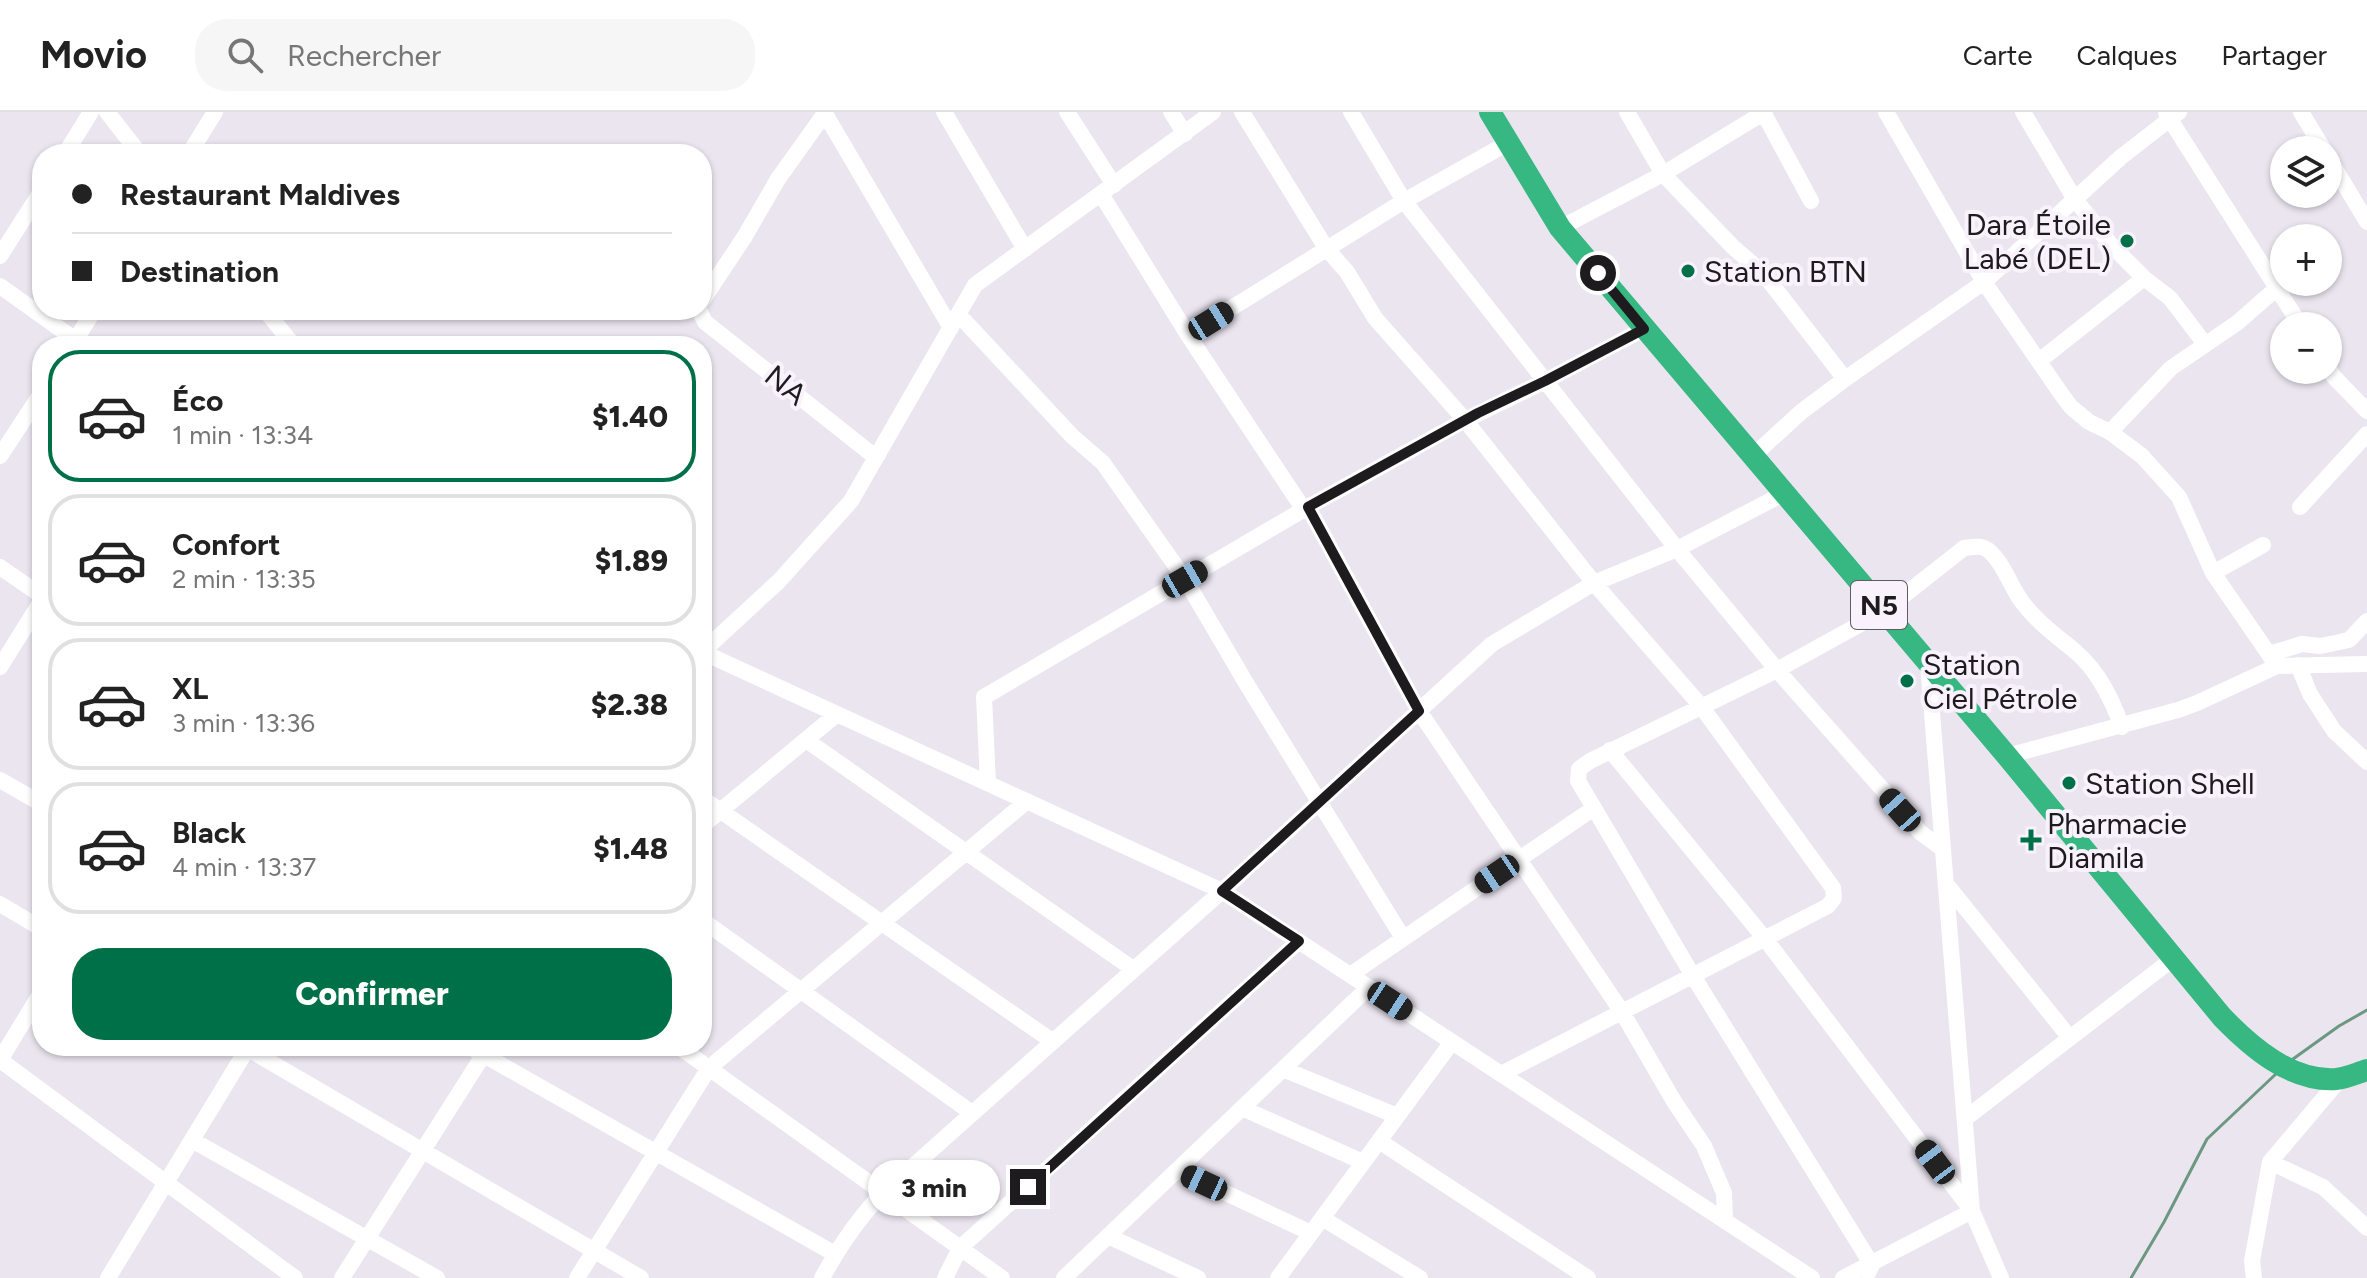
<!DOCTYPE html>
<html lang="fr">
<head>
<meta charset="utf-8">
<style>
  :root { --surface:#fff; --page:#f6f6f6; --text:#222; --muted:#767676; --line:#e0e0e0; --accent:#007049 }
  body { margin:0; font-family:Figtree,sans-serif; background:var(--page); color:var(--text); height:100vh; display:flex; flex-direction:column; font-size:30px; white-space:nowrap }
  * { box-sizing:border-box; margin:0 }
  p { font-size:26px; color:var(--muted) }
  .icon { flex:none; width:44px; height:44px; fill:none; stroke:currentColor; stroke-width:2; stroke-linecap:round; stroke-linejoin:round }
  .map { position:relative; flex:1; overflow:hidden }
  .panel { position:absolute; left:32px; top:224px; width:680px; height:720px; display:flex; flex-direction:column; background:var(--surface); border-radius:32px; box-shadow:0 2px 6px #0004 }
  .panel>* { flex:none }
  .top-card { position:absolute; left:32px; top:32px; width:680px; height:176px; border-radius:32px; box-shadow:0 2px 6px #0004; display:grid; align-content:center; height:176px; padding:0 40px; background:var(--surface) }
  .buttons { position:absolute; left:2270px; top:24px; display:grid; gap:16px }
  .buttons a { display:grid; place-items:center; width:72px; height:72px; border-radius:50%; background:var(--surface); box-shadow:0 2px 6px #0004; font-size:40px }
  .end { position:absolute; width:36px; height:36px; margin:-18px; border:10px solid #1d1b1e; background:#fff; box-shadow:0 0 0 4px #fff }
  .from { border-radius:50% }
  .bubble { position:absolute; height:56px; border-radius:28px; background:var(--surface); box-shadow:0 2px 6px #0004; font-size:26px; font-weight:800; line-height:56px; text-align:center }
  .car { position:absolute; width:24px; height:48px; margin:-24px -12px; border-radius:10px; box-shadow:0 0 6px 2px #0007; background:linear-gradient(#222 24%,#8ab4d8 0 40%,#222 0 76%,#8ab4d8 0 86%,#222 0) }
  .top-card b { display:flex; align-items:center; gap:28px; height:76px; font-size:30px }
  .top-card b+b { border-top:2px solid var(--line) }
  .top-card i { width:20px; height:20px; background:var(--text) }
  ul { padding:14px 0 0; list-style:none }
  li { display:flex; align-items:center; gap:24px; height:132px; margin:0 16px 12px; padding:0 24px; border:4px solid var(--line); border-radius:32px }
  li div { flex:1 }
  li b { display:block; font-size:30px }
  li em { font-style:normal; font-weight:800 }
  li.active { border-color:var(--accent) }
  li>.icon { width:72px; height:72px; stroke-width:1.5 }
  .primary-button { display:flex; gap:16px; margin-top:auto; padding:16px 40px }
  .primary-button a { flex:1; height:92px; border-radius:32px; background:var(--accent); color:#fff; font-size:32px; font-weight:800; line-height:92px; text-align:center }
  header { display:flex; align-items:center; gap:48px; box-sizing:border-box; height:112px; padding:0 40px; background:var(--surface); border-bottom:2px solid var(--line) }
  header strong { font-size:38px }
  nav { display:flex; gap:44px; margin-inline-start:auto; font-size:28px }
  .search { width:560px; height:72px; background:var(--page); display:flex; align-items:center; gap:20px; box-sizing:border-box; padding:0 28px; border-radius:32px; color:var(--muted); font-size:30px }
  .map>svg:first-child { display:block }
  .lines { fill:none; stroke-linecap:round; stroke-linejoin:round }
  .stream { stroke:#6c9881; stroke-width:3 }
  .minor { stroke:#fff; stroke-width:16 }
  .highway { stroke:#37b781; stroke-width:22 }
  .route { stroke:#1d1b1e; stroke-width:10 }
  .poi-dot { fill:#007049; stroke:#f9f2fc; stroke-width:3 }
  .labels { text-anchor:middle; dominant-baseline:central; stroke-width:8; stroke-linejoin:round; paint-order:stroke }
  .shield { fill:#f9f2fc; stroke:#5f5c61; stroke-width:2 }
  .shield-label { font-size:28px; font-weight:bold; fill:#1d1b1e }
  .poi-label { font-size:30px; fill:#1d1b1e; stroke:#f9f2fc; text-anchor:start }
  .street-label { font-size:30px; fill:#1d1b1e; stroke:#f9f2fc }
</style>
</head>
<body>
<header>
<strong>Movio</strong>
<div class="search"><svg class="icon" aria-label="search" viewBox="0 0 24 24"><circle cx="10" cy="10" r="6"/><path d="M15 15l6 6"/></svg>Rechercher</div>
<nav><a>Carte</a><a>Calques</a><a>Partager</a></nav>
</header>
<div class="map">
<svg width="2367" height="1166" viewBox="0 0 2367 1166">
  <rect width="100%" height="100%" fill="#ebe5ef"/>
  <g class="lines">
    <path class="stream" d="M2293,947L2339,914L2367,898
      M2131,1166L2164,1110L2207,1027L2278,960"/>
    <path class="minor" d="M107,0L140,42
      M824,0L951,216
      M944,0L1025,137
      M1067,0L1114,73
      M1171,0L1185,22
      M1242,0L1326,136L1347,160L1375,206L1465,308L1594,471L1701,594L1833,776L1834,786L1828,794L1501,962
      M1351,0L1404,89L1677,437L1777,558L1921,721L1943,737
      M1627,0L1663,62L1733,135L1763,161L1845,267
      M1763,0L1811,89
      M1886,0L1984,170L2062,283L2071,295L2089,310L2110,320L2142,344L2179,385L2213,461L2277,554
      M2023,0L2074,86L2111,133L2144,166L2170,186L2205,232
      M2301,0L2324,38
      M2166,1L2301,214
      M65,42L91,0
      M189,42L215,0
      M2328,45L2367,110
      M1101,82L1188,223L1304,398
      M1560,116L1663,62L1765,0
      M0,144L42,78
      M0,174L84,234
      M702,189L745,124L778,67L825,1
      M265,198L294,234
      M699,198L705,210L869,340L878,343
      M959,203L1072,324L1103,351L1185,467L1246,571L1403,826
      M1188,223L1404,89L1508,31
      M72,234L94,198
      M2039,249L2144,166
      M2328,256L2334,265L2367,299
      M2110,320L2171,256L2237,211L2277,176
      M1754,343L1801,300L1845,267L1984,170L2121,45L2179,0
      M0,344L42,280
      M1308,395L1419,599L1622,900L1675,991L1704,1034L1724,1081L1725,1109
      M2300,395L2367,322
      M0,455L42,484
      M2213,461L2263,433
      M702,540L1222,779L1812,1166
      M702,540L779,469L851,389L975,173L1213,0
      M2269,542L2302,532L2320,534L2349,528L2367,509
      M1928,551L1972,1099L2001,1166
      M2298,553L2310,582L2334,619L2367,650
      M0,555L42,488
      M806,628L1133,857
      M1610,638L1766,828L1972,1099L1843,1166
      M2007,644L2178,598L2197,591L2277,554L2367,552
      M0,668L42,692
      M988,671L984,585L1308,395L1465,308L1545,269L1644,217
      M702,686L1052,929
      M1594,696L1693,864L1872,1153L1868,1161
      M702,714L837,602
      M1947,773L2070,926
      M0,792L42,817
      M702,808L972,1001
      M1350,863L1594,696L1578,669L1579,657L1590,649L1777,558L1884,499L1964,436C1973,435 1980,433 1988,438C2003,450 2011,475 2022,490C2038,511 2057,524 2077,541C2099,560 2112,588 2122,615
      M243,934L641,1166
      M468,934L835,1142
      M678,934L1002,1166
      M0,948L295,1166
      M0,948L42,879
      M1283,957L1397,1004
      M1242,996L1363,1050
      M1966,1006L2174,846
      M192,1028L437,1166
      M1379,1029L1588,1166
      M2270,1050L2323,1075L2367,1116
      M1177,1058L1311,1121
      M1322,1106L1420,1166
      M1108,1124L1198,1166
      M108,1166L249,934
      M342,1166L489,934
      M577,1166L709,956L1027,689
      M822,1166C839,1135 858,1106 883,1081L1222,779L1492,532L1594,471L1677,437L1785,381
      M945,1166L960,1136L1299,829
      M1064,1166L1369,875
      M1278,1166L1452,930
      M2254,1166L2252,1149L2270,1050L2340,967"/>
    <path class="highway" d="M1490,0L1560,116L2007,644L2222,905C2251,935 2291,970 2336,967C2347,966 2357,961 2367,958"/>
  </g>
  <g class="lines">
    <path class="route" d="M1028,1075L1299,829L1222,779L1419,599L1308,395L1478,301L1545,269L1644,217L1598,161"/>
  </g>
  <g class="poi-dot">
    <circle cx="2127" cy="129" r="8"/>
    <circle cx="1688" cy="159" r="8"/>
    <circle cx="1907" cy="569" r="8"/>
    <circle cx="2069" cy="671" r="8"/>
    <path d="M2027 716h8v8h8v8h-8v8h-8v-8h-8v-8h8z"/>
  </g>
  <g class="labels">
    <rect class="shield" x="1851" y="469" width="56" height="48" rx="6"/>
    <g class="shield-label">
      <text x="1879" y="493">N5</text>
    </g>
    <g class="poi-label">
      <text x="2111" y="112" text-anchor="end">Dara Étoile<tspan x="2111" dy="34">Labé (DEL)</tspan></text>
      <text x="1704" y="159">Station BTN</text>
      <text x="1923" y="552">Station<tspan x="1923" dy="34">Ciel Pétrole</tspan></text>
      <text x="2085" y="671">Station Shell</text>
      <text x="2047" y="711">Pharmacie<tspan x="2047" dy="34">Diamila</tspan></text>
    </g>
    <g class="street-label">
      <text transform="translate(786 273) rotate(39)">NA</text>
    </g>
  </g>
</svg>
<div class="buttons">
<a><svg class="icon" aria-label="layers" viewBox="0 0 24 24"><path d="M12 4l9 5-9 5-9-5zM3 14l9 5 9-5"/></svg></a>
<a>+</a>
<a>−</a>
</div>
<i class="end from" style="left:1598px;top:161px"></i>
<i class="end" style="left:1028px;top:1075px"></i>
<div class="bubble" style="left:868px;top:1048px;width:132px">3 min</div>
<i class="car" style="left:1211px;top:209px;rotate:58deg"></i>
<i class="car" style="left:1185px;top:467px;rotate:60deg"></i>
<i class="car" style="left:1900px;top:698px;rotate:318deg"></i>
<i class="car" style="left:1497px;top:762px;rotate:236deg"></i>
<i class="car" style="left:1390px;top:889px;rotate:123deg"></i>
<i class="car" style="left:1935px;top:1050px;rotate:323deg"></i>
<i class="car" style="left:1204px;top:1071px;rotate:295deg"></i>
<div class="top-card">
<b><i class="from"></i>Restaurant Maldives</b>
<b><i></i>Destination</b>
</div>
<section class="panel">
<ul>
<li class="active"><svg class="icon" aria-label="car" viewBox="0 0 24 24"><path d="M5 17H2v-5l4-1 3-4h7l3 4 3 1v5h-3M9 17h6M6 11h13"/><circle cx="7" cy="17" r="2"/><circle cx="17" cy="17" r="2"/></svg><div><b>Éco</b><p>1 min · 13:34</p></div><em>$1.40</em></li>
<li><svg class="icon" aria-label="car" viewBox="0 0 24 24"><path d="M5 17H2v-5l4-1 3-4h7l3 4 3 1v5h-3M9 17h6M6 11h13"/><circle cx="7" cy="17" r="2"/><circle cx="17" cy="17" r="2"/></svg><div><b>Confort</b><p>2 min · 13:35</p></div><em>$1.89</em></li>
<li><svg class="icon" aria-label="car" viewBox="0 0 24 24"><path d="M5 17H2v-5l4-1 3-4h7l3 4 3 1v5h-3M9 17h6M6 11h13"/><circle cx="7" cy="17" r="2"/><circle cx="17" cy="17" r="2"/></svg><div><b>XL</b><p>3 min · 13:36</p></div><em>$2.38</em></li>
<li><svg class="icon" aria-label="car" viewBox="0 0 24 24"><path d="M5 17H2v-5l4-1 3-4h7l3 4 3 1v5h-3M9 17h6M6 11h13"/><circle cx="7" cy="17" r="2"/><circle cx="17" cy="17" r="2"/></svg><div><b>Black</b><p>4 min · 13:37</p></div><em>$1.48</em></li>
</ul>
<div class="primary-button"><a>Confirmer</a></div>
</section>
</div>
</body>
</html>
